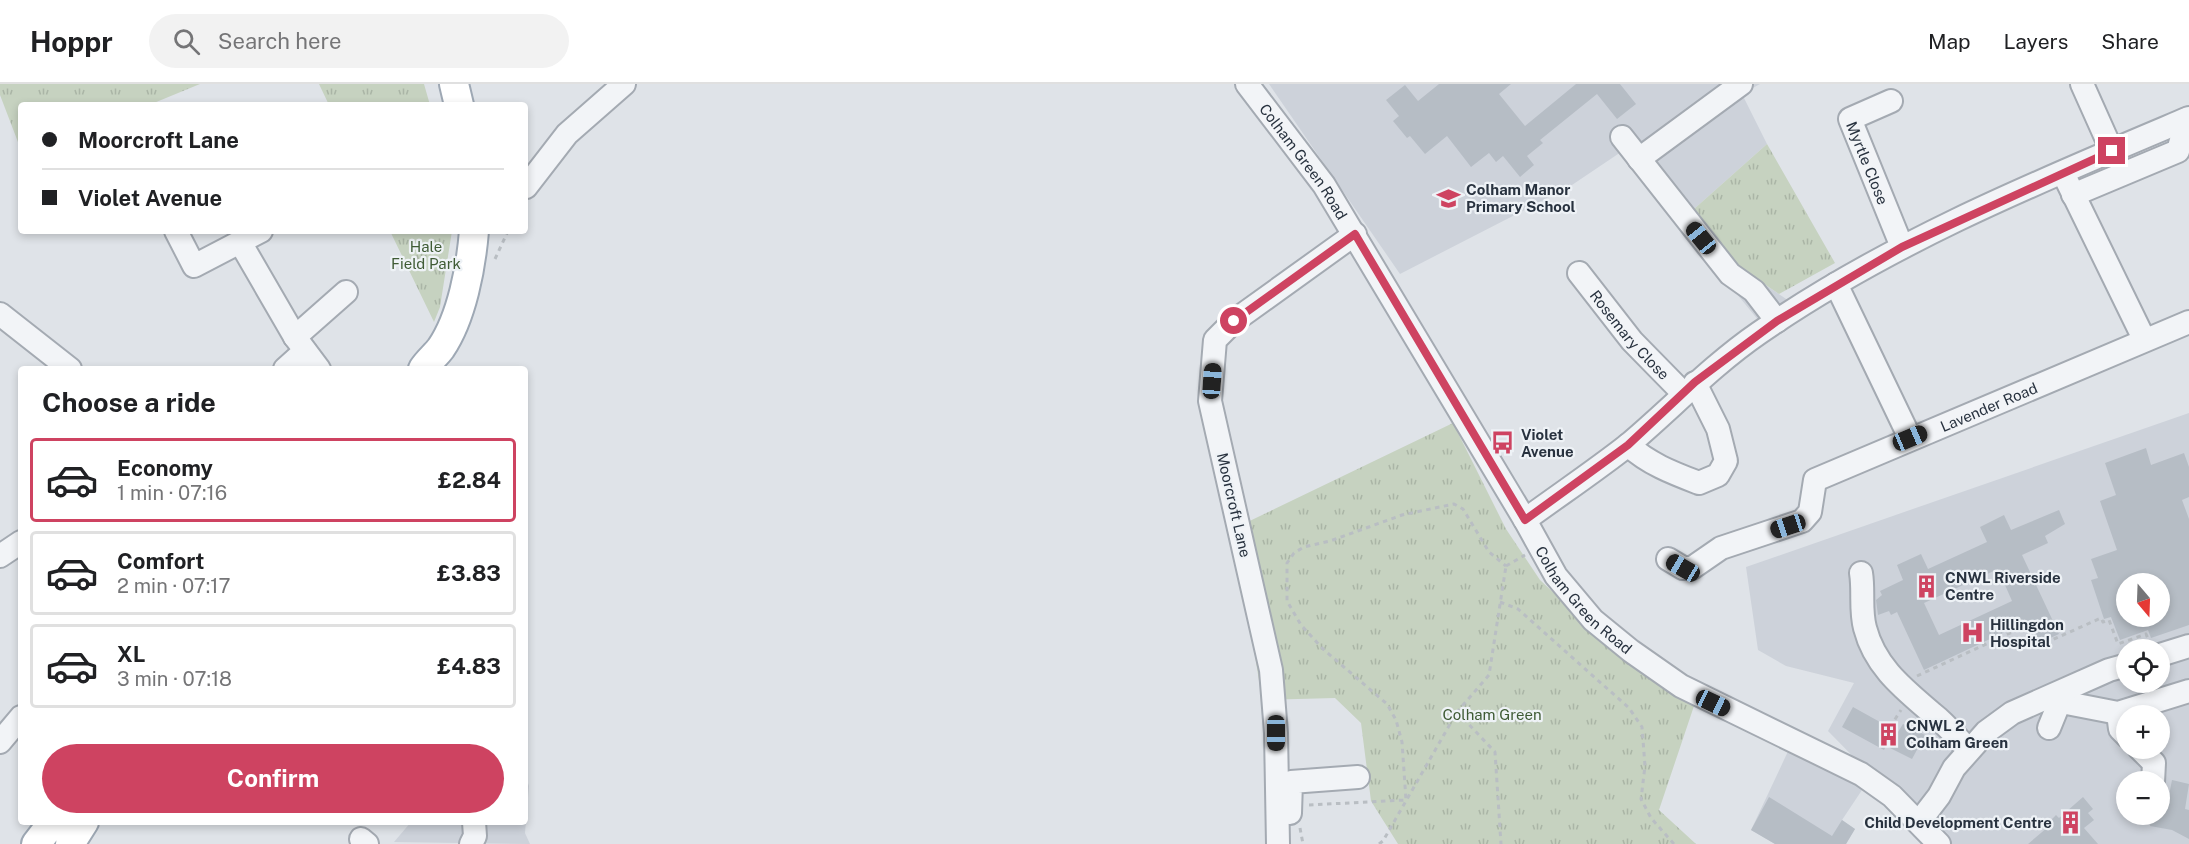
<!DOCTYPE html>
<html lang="en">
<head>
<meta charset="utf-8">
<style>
  :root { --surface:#fff; --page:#f2f2f2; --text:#202124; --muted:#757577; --line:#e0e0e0; --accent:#ce4361 }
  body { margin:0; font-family:"Public Sans",sans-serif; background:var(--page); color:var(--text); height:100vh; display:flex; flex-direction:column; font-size:22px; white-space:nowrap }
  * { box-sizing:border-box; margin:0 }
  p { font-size:20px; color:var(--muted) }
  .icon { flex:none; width:33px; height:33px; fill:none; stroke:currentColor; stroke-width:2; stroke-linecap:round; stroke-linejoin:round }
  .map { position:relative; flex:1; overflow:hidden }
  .details { position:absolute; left:18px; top:282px; width:510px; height:459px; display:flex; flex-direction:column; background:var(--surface); border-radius:6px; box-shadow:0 3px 9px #0003 }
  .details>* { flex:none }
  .banner { position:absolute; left:18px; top:18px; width:510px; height:132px; border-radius:6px; box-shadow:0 3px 9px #0003; display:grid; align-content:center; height:132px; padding:0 24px; background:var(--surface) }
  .needle { width:39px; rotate:161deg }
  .tools { position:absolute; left:2116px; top:489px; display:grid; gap:12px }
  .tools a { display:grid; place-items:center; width:54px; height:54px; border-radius:50%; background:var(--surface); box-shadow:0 3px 9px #0003; font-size:30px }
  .end { position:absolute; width:27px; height:27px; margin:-14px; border:8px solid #ce4361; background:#fff; box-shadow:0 0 0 3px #fff }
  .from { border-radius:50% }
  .car { position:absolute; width:18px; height:36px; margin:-18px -9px; border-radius:8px; box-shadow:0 0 4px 2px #0007; background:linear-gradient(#222 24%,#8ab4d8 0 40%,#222 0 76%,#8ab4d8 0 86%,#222 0) }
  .banner b { display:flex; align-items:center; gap:21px; height:57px; font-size:22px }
  .banner b+b { border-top:2px solid var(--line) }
  .banner i { width:15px; height:15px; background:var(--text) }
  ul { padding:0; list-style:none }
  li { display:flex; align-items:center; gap:18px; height:84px; margin:0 12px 9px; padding:0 12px; border:3px solid var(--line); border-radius:6px }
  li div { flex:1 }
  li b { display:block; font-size:22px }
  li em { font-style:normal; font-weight:700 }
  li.current { border-color:var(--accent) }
  li>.icon { width:54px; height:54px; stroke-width:1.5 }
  h2 { padding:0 24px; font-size:27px; line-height:72px }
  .cta { display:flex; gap:12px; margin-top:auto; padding:12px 24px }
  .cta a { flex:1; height:69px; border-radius:36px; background:var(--accent); color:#fff; font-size:24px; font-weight:700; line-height:69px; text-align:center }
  header { display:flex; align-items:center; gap:36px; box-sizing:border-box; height:84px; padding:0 30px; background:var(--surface); border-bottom:2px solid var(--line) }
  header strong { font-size:28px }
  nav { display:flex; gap:33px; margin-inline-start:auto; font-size:21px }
  .search { width:420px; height:54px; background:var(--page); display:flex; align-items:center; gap:15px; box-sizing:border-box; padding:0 21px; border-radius:33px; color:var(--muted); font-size:22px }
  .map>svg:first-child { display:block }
  .built { fill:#cdd2da; fill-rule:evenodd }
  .grass { fill:url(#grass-tufts) }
  .building { fill:#b6bdc5; fill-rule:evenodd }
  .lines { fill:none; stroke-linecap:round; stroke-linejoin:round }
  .minor-casing { stroke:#a4aab2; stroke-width:26 }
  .major-casing { stroke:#9ea8b4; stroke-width:32 }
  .path { stroke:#b9bec3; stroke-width:3; stroke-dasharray:4.5 4.5; stroke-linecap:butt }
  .minor { stroke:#f2f4f7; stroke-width:22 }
  .major { stroke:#fff; stroke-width:28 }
  .route { stroke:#ce4361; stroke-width:8 }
  .labels { text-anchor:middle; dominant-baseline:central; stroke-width:4.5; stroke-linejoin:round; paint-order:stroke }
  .street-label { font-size:15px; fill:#28323f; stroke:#eef2f6 }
  .poi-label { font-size:15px; font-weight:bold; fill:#28323f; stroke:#eef2f6; text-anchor:start }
  .park-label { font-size:15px; fill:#3f5b35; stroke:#eef2f6 }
</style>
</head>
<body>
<header>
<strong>Hoppr</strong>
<div class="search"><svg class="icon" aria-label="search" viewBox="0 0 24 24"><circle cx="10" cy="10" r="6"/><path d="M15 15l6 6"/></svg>Search here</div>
<nav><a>Map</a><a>Layers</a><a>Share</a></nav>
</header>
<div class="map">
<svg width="2189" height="760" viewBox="0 0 2189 760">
  <defs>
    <pattern id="grass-tufts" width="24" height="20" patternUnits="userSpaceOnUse" patternTransform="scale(1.5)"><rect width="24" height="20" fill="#c6d2c0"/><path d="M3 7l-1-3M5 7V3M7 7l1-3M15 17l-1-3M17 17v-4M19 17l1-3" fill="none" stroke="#aab5a6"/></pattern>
  </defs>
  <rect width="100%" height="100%" fill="#dfe3e8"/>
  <path class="built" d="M1269,0H1760L1742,10L1767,60L1694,125L1735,180L1795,221L1763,242L1621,68L1569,103L1400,190Z
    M2189,329V760H1939L1828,647L1854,599L1786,582L1758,566L1746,483ZM2127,500H2160V532H2127ZM2127,566H2160V598H2127ZM2127,632H2160V664H2127ZM2127,698H2160V730H2127Z
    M1791,661L1868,697L1842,736L1855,745L1846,760H1775L1751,746Z
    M525,690L529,702L525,749L530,760L394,758L411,738H525Z"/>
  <path class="grass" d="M0,0H200L149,21H21V66L0,11Z
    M319,0H424L430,21H329Z
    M1767,60L1835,179L1779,210L1735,180L1694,125Z
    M390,147H452L440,223L434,238Z
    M1453,339L1506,445L1540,496L1607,559L1695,619L1659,726L1696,760H1398L1371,717L1361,639L1335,614L1262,616L1235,444Z"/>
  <path class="building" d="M1439,0H1511L1499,10L1525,42L1576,0H1620L1636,20L1617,35L1597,10L1540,56L1543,59L1527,72L1534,81L1520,93L1503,72L1496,78L1489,69L1471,83L1447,52L1425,70L1410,52L1407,54L1393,37L1399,32L1386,16L1405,1L1418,17Z
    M2146,364L2151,381L2184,369L2189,383V413L2182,416L2189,435V541L2151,554L2148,546L2120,556L2111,533L2104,535L2091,496L2098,494L2091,475L2117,466L2100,417L2116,411L2105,379ZM2127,500H2160V532H2127Z
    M2059,426L2065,440L2045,452L2048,459L2022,471L2059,550L2035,561L2024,539L1924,586L1897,528L1891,531L1889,527L1878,531L1876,516L1882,511L1880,507L1903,496L1897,481L1921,470L1928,485L1987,458L1980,443L2004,431L2011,446ZM1998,485L2012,517L1939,551L1924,519Z
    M1853,623L1898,648L1903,640L1925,651L1912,675L1886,662L1884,666L1842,643Z
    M2172,696L2189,700L2185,725L2189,726V755L2172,746L2150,742L2152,730H2160V720L2167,722Z
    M1769,713L1832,752L1842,736L1855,745L1846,760H1775L1751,746Z
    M2083,713L2093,725L2088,729L2094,736L2084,744L2098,760H2028L2048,743L2046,741L2056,731L2059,734Z"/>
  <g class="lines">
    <defs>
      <g id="minor">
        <path id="s1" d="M1247,0L1324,101L1525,436L1556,492L1593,536L1631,567L1681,602L1861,690L1892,712L1939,760"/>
        <path d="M2082,0L2112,67"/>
        <path id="s2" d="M1891,17L1850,35L1902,163"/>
        <path d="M1622,53L1730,190L1754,207L1777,237"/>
        <path d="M1639,75L1741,0"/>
        <path d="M2063,89L2144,255"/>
        <path d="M526,103L567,50L624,0"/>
        <path d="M2073,111L2178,67L2187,35"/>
        <path d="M176,147L194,182L240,158L295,253L319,285"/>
        <path d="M240,158L261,147"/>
        <path id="s3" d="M1579,189L1632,257L1684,310"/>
        <path d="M1836,200L1910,354"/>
        <path d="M0,230L70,285"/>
        <path d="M295,253L346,208"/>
        <path d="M285,285L305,267"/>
        <path d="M1628,361C1649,380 1673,389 1699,399L1718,391L1726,377L1718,345L1695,299"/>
        <path d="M1525,436C1559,411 1595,387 1628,361C1672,324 1711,282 1759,249C1890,158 2042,96 2189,34"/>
        <path d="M0,472L21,458"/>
        <path id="s4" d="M1668,475L1683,484H1692L1721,464L1802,437L1810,428L1815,396L2189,238"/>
        <path d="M1861,489C1864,507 1860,526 1865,544C1875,583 1904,605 1933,630C1946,640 1957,654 1969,666"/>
        <path d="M2160,571L2189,562"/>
        <path d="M2046,615L2118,629L2189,607"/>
        <path d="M2118,629L2120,645L2127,652"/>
        <path d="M2049,644L2060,617"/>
        <path d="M0,658L21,633"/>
        <path d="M2139,664L2154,679L2153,698"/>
        <path d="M1290,729L1291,698L1358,693"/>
        <path d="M1919,738L1939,712L1954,684L1986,648L2012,629L2109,586L2127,581"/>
        <path d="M361,755L367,760"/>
        <path d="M471,760L475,752L474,738"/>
        <path d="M1278,760L1276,649L1271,586L1210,317L1215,256L1234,237L1355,150"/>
      </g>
      <path id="major" d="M454,0L459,21
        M423,285C428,277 436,271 441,264C462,233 471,183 474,147
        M36,760L53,738
        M70,760L84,738"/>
    </defs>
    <use href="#minor" class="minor-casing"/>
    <use href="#major" class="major-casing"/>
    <path class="path" d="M495,175L508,147
      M1506,482L1525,471
      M1500,518L1518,525L1629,624L1642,643L1645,682L1641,715L1651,734L1674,760
      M1917,592L2023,543L2034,564L2101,534L2103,538L2109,536L2118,560L2146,550L2149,557
      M1457,628L1495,668L1501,760
      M1890,643L1901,626
      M1309,721L1406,716L1402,658L1396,636L1387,620L1323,565L1301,541L1287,517V479L1294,469L1304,463L1330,457L1402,431L1454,420L1463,425L1489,468L1506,482
      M1300,744L1303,760
      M1379,760L1383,757L1457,628L1489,591L1506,482"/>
    <use href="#minor" class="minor"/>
    <use href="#major" class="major"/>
  </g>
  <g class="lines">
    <path class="route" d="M1234,237L1355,150L1525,436L1628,361L1695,298L1777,237L1902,163L2112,67"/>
  </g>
  <defs>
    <symbol id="school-bare" viewBox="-9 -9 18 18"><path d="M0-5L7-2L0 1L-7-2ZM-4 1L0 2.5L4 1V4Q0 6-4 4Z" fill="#ce4361" stroke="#eef2f6" stroke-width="2.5" paint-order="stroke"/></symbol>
    <symbol id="bus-bare" viewBox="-9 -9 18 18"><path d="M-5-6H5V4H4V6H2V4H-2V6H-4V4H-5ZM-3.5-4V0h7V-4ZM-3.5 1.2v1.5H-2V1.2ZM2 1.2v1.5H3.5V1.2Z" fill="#ce4361" stroke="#eef2f6" stroke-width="2.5" paint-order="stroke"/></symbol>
    <symbol id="building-bare" viewBox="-9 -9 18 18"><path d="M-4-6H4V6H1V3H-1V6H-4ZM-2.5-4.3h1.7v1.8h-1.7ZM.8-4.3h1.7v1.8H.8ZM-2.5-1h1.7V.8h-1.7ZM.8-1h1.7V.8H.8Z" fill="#ce4361" stroke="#eef2f6" stroke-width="2.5" paint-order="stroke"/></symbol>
    <symbol id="hospital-bare" viewBox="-9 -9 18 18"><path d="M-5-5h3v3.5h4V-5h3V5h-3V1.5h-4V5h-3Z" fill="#ce4361" stroke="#eef2f6" stroke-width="2.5" paint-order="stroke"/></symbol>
  </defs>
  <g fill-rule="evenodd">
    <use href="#school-bare" x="1432" y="98" width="33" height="33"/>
    <use href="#bus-bare" x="1486" y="342" width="33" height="33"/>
    <use href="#building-bare" x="1910" y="486" width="33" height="33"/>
    <use href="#hospital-bare" x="1956" y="532" width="33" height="33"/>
    <use href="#building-bare" x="1872" y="634" width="33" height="33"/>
    <use href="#building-bare" x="2054" y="722" width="33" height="33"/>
  </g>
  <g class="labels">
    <g class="street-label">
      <text stroke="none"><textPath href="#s1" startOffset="96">Colham Green Road</textPath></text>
      <text stroke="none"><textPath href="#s2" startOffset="92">Myrtle Close</textPath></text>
      <text stroke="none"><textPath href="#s3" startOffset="80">Rosemary Close</textPath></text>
      <text stroke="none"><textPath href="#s4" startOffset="380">Lavender Road</textPath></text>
      <text transform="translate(1234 421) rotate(77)">Moorcroft Lane</text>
      <text stroke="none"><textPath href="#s1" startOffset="618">Colham Green Road</textPath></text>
    </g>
    <g class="poi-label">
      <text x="1466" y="105">Colham Manor<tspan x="1466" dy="17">Primary School</tspan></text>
      <text x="1521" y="350">Violet<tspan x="1521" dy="17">Avenue</tspan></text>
      <text x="1945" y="493">CNWL Riverside<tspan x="1945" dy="17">Centre</tspan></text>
      <text x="1990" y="540">Hillingdon<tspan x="1990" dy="17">Hospital</tspan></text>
      <text x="1906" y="641">CNWL 2<tspan x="1906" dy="17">Colham Green</tspan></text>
      <text x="2052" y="738" text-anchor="end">Child Development Centre</text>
    </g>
    <g class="park-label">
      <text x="426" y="162">Hale<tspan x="426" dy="17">Field Park</tspan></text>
      <text x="1492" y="630">Colham Green</text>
    </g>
  </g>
</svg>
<div class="tools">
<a><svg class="needle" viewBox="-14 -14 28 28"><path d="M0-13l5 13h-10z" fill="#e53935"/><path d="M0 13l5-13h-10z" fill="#757577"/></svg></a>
<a><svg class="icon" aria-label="locate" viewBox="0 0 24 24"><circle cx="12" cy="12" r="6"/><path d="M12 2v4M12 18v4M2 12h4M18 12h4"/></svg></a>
<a>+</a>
<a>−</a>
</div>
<i class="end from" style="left:1234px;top:237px"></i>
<i class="end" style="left:2112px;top:67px"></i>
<i class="car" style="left:1701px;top:154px;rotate:321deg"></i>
<i class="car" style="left:1212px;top:297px;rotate:4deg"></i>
<i class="car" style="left:1910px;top:354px;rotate:67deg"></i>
<i class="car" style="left:1788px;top:442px;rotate:252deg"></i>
<i class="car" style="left:1683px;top:484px;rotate:300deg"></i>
<i class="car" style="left:1713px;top:619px;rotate:115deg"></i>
<i class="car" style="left:1276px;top:649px;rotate:180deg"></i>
<div class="banner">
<b><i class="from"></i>Moorcroft Lane</b>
<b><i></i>Violet Avenue</b>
</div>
<section class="details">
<h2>Choose a ride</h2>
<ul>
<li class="current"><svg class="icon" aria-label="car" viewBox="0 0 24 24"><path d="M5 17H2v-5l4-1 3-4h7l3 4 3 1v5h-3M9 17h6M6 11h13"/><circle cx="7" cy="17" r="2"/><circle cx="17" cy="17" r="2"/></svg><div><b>Economy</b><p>1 min · 07:16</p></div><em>£2.84</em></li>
<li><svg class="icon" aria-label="car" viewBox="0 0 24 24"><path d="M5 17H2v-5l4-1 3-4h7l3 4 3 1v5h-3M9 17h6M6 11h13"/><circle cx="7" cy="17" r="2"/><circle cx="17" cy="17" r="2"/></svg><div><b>Comfort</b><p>2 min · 07:17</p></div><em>£3.83</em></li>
<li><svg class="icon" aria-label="car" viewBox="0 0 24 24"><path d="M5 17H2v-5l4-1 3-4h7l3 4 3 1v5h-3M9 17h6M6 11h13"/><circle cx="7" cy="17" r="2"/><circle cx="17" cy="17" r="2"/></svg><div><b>XL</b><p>3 min · 07:18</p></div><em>£4.83</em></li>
</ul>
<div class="cta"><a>Confirm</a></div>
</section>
</div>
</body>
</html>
